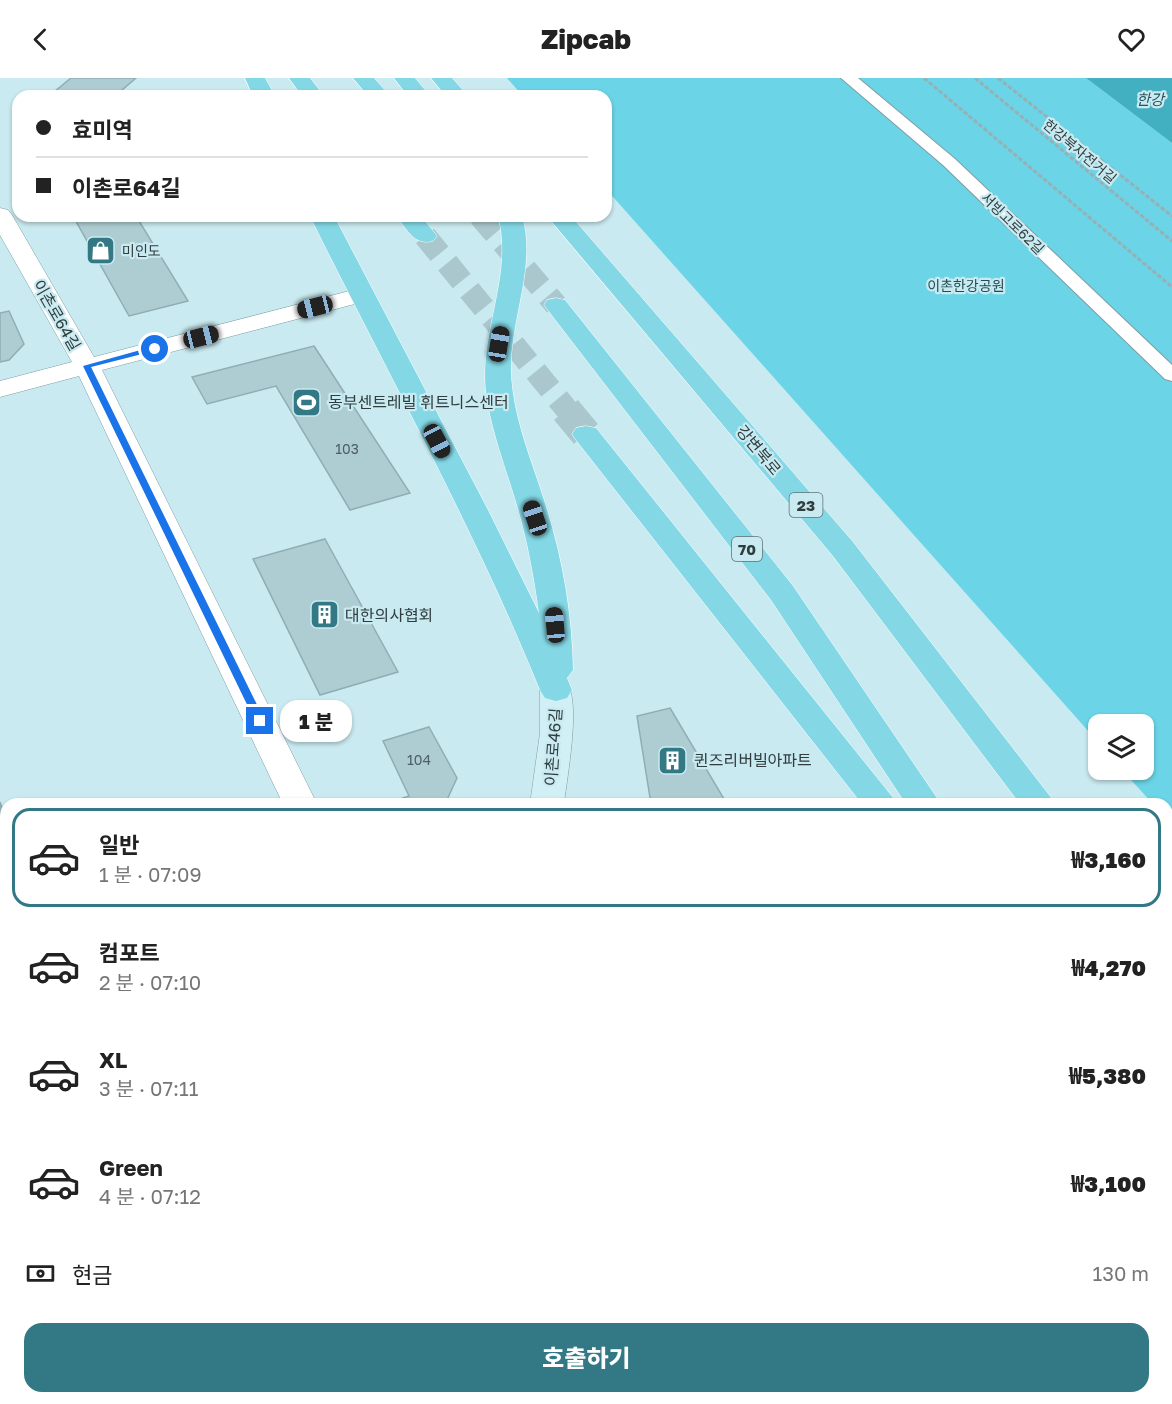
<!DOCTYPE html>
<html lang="ko">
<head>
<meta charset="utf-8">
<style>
  :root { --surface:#fff; --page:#f6f6f6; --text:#222; --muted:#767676; --line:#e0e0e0; --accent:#337985 }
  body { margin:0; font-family:"Golos Text","Noto Sans KR",sans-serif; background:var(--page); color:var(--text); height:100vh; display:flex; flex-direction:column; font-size:22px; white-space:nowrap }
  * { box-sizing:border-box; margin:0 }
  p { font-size:20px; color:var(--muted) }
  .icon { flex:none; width:33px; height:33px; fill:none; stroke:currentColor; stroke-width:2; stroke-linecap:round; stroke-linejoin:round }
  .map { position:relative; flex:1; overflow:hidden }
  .panel { position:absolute; left:0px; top:720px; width:1173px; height:606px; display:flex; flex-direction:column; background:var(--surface); border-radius:18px 18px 0 0; box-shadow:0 2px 4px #0004 }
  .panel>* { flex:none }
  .top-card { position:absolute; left:12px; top:12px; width:600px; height:132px; border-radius:18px; box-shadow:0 2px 4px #0004; display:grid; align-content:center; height:132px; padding:0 24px; background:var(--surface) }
  .fabs { position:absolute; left:1088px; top:636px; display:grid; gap:12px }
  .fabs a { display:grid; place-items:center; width:66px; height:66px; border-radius:12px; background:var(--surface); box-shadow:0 2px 4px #0004; font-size:30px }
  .end { position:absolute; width:27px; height:27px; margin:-14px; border:8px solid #1a73e8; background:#fff; box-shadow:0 0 0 3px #fff }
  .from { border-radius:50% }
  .bubble { position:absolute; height:42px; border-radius:18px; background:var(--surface); box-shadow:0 2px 4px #0004; font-size:20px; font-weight:800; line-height:42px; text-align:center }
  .car { position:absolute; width:18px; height:36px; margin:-18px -9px; border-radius:8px; box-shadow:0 0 4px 2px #0007; background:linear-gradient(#222 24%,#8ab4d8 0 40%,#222 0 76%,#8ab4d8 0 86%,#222 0) }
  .top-card b { display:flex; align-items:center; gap:21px; height:57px; font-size:22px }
  .top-card b+b { border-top:2px solid var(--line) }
  .top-card i { width:15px; height:15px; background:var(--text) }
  ul { padding:10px 0 0; list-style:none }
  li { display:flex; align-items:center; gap:18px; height:99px; margin:0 12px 9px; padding:0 12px; border:3px solid transparent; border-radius:18px }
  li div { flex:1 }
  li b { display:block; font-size:22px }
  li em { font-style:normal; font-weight:800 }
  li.current { border-color:var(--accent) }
  li>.icon { width:54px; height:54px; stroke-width:1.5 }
  .pay { display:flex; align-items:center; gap:15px; height:66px; padding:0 24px; font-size:22px }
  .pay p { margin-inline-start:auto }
  .cta { display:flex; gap:12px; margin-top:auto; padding:12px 24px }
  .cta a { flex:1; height:69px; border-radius:18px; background:var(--accent); color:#fff; font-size:24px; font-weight:800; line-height:69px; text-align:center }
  header { display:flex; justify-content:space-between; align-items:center; height:78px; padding:0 24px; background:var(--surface); font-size:27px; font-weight:800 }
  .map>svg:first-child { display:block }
  .green { fill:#6bd4e6 }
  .water { fill:#42b0c1 }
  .building { fill:#adcdd3; stroke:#8eaeb4; stroke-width:1.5 }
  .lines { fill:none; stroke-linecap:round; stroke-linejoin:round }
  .trunk-tunnel-far1 { stroke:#aac7cd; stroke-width:23; stroke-dasharray:23 12; stroke-linecap:butt }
  .trunk-tunnel { stroke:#aac7cd; stroke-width:31; stroke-dasharray:31 15; stroke-linecap:butt }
  .service-casing { stroke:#7f9ea4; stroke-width:2 }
  .minor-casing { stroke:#7f9ea4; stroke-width:1 }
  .tertiary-casing { stroke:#7f9ea4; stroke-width:1 }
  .secondary-casing { stroke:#7f9ea4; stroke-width:1 }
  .trunk-casing { stroke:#fff; stroke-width:1 }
  .path { stroke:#96b0b5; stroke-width:3; stroke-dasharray:4.5 2; stroke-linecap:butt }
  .service { fill:#fff; fill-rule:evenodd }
  .minor { fill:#fff; fill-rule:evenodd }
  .tertiary { fill:#fff; fill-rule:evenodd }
  .secondary { fill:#d1f0f5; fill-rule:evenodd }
  .trunk { fill:#84d8e6; fill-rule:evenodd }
  .route { fill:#1a73e8 }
  .labels { text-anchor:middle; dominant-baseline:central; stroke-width:4.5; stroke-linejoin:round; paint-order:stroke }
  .far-street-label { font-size:14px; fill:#303d3f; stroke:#c9eaf0 }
  .far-poi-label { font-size:14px; fill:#303d3f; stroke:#c9eaf0; text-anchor:start }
  .far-park-label { font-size:14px; fill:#1f4e56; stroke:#c9eaf0 }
  .number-label { font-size:14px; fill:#4f6164 }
  .far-water-label { font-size:15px; font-style:italic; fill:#28565e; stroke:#c9eaf0 }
  .shield { fill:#c9eaf0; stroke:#5e7174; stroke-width:1.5 }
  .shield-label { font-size:15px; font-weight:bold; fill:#303d3f }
  .street-label { font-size:16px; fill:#303d3f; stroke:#c9eaf0 }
  .poi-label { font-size:16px; fill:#303d3f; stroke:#c9eaf0; text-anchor:start }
</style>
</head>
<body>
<header><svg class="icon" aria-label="back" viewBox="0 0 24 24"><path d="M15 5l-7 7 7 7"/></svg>Zipcab<svg class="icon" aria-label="heart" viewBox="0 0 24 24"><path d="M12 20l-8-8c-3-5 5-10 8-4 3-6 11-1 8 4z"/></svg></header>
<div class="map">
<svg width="1172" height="1326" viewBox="0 0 1172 1326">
  <rect width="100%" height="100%" fill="#c9eaf0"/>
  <path class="green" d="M507,0H1086L1172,65V747L1167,742V726H1153L1122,692H1143V646H1098V664L606,111V18H523Z"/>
  <path class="water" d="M1086,0H1172V65Z"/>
  <path class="building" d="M71,0H136L115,18H81L54,14Z
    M73,138H136L188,223L129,238Z
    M9,233L24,266L9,282L0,284V235Z
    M314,268L410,415L350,432L276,308L207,326L192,299Z
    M325,461L398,594L320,617L253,481Z
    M670,630L727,726H651L637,638Z
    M429,649L457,700L445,726H392L391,724L409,718L383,663Z
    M0,724L6,740V808L0,810Z
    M830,1320H966L969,1326H833Z"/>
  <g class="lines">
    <path class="trunk-tunnel-far1" d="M480,138L556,227
      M425,158L568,333"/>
    <path class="trunk-tunnel" d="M566,332L586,356"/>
    <defs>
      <path id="service" d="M841,0H858L955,81L1172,287V303L1165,301L943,87Z
        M387,1320H428L426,1326H385Z"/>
      <path id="minor" d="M0,130L8,132L12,137L94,279L361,210L370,212L373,217L370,222L102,292L317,726H283L79,298L0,319V303L72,284L0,157Z"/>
      <path id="tertiary" d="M0,1200L6,1203V1252L0,1249Z"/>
      <path id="secondary" d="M556,601L567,604C581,627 567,698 564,726H530L540,655V612L545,604Z
        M39,1320H86L89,1326H42Z
        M334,1320H380L377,1326H331Z
        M428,1320H474L475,1326H429Z"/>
      <path id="trunk" d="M245,0H265L275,18H253Z
        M289,0H310L324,18H302Z
        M353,0H374L390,18H368Z
        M394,0H415L430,18H408Z
        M431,0H452L468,18H446Z
        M310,138H334L488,432L539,535C534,498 527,460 516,424C505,387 491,352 486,314C479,255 514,196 498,138H522C537,190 509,242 511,295C513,339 531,381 544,422C562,478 572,534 573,592L567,600L572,612L567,620L556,623L545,620L540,612C474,449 388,296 310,138Z
        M397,138H421L437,158L433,163C415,168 407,152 397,138Z
        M547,138H571L853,464L1056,726H1020L833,478Z
        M556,220L565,222L793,508L941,726H906L771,522L544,227L547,222Z
        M586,348L596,350L898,726H862L576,362L572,356L576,350Z
        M1167,870L1172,872V906L1167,904Z
        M1167,1055L1172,1057V1097L1167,1095Z"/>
    </defs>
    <use href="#service" class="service-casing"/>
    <use href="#minor" class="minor-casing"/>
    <use href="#tertiary" class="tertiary-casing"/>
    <use href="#secondary" class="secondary-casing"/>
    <use href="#trunk" class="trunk-casing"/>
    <path class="path" d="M924,0L1172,209
      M975,0L1172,163
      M998,0L1172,138"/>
    <use href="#service" class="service"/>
    <use href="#minor" class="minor"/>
    <use href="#tertiary" class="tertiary"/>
    <use href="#secondary" class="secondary"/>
    <use href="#trunk" class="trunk"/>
  </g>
  <path class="route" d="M155,268L159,271L158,272L91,289L265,643L260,646L255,643L83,288Z"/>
  <defs>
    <symbol id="shop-square" viewBox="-11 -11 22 22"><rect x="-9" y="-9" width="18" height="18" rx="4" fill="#337985" stroke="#c9eaf0"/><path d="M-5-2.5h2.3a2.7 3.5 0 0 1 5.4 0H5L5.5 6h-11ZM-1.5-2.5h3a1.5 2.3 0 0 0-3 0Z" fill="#fff"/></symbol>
    <symbol id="stadium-square" viewBox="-11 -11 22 22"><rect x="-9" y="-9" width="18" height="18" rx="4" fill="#337985" stroke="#c9eaf0"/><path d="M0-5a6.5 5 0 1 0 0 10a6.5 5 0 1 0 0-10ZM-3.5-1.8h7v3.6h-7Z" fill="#fff"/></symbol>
    <symbol id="building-square" viewBox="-11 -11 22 22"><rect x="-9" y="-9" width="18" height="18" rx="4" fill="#337985" stroke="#c9eaf0"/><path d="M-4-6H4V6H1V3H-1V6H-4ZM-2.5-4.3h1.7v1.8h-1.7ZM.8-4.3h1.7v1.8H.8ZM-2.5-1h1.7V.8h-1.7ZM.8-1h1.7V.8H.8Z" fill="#fff"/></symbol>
  </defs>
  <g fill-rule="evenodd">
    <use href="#shop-square" x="84" y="156" width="33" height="33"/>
    <use href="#stadium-square" x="290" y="308" width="33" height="33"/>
    <use href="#building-square" x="308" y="520" width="33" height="33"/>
    <use href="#building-square" x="656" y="666" width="33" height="33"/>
  </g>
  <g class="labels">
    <g class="far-street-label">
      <text transform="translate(1080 73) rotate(40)">한강북자전거길</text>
      <text transform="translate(1013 145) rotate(44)">서빙고로62길</text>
    </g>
    <g class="far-poi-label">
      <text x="122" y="172">미인도</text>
    </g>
    <g class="far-park-label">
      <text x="966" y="207">이촌한강공원</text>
    </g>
    <g class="number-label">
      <text x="347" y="370">103</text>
      <text x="419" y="681">104</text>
    </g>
    <g class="far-water-label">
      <text x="1150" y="21">한강</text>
    </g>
    <g class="shield">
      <rect x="789.5" y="415" width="33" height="24" rx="4.5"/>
      <rect x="732" y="459" width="30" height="24" rx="4.5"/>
    </g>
    <g class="shield-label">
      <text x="806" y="427">23</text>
      <text x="747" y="471">70</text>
    </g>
    <g class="street-label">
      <text transform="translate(57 237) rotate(60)">이촌로64길</text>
      <text transform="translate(759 372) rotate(50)">강변북로</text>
      <text transform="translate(553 669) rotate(-86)">이촌로46길</text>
    </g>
    <g class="poi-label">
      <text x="328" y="324">동부센트레빌 휘트니스센터</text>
      <text x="345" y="537">대한의사협회</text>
      <text x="694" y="682">퀸즈리버빌아파트</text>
    </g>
  </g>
</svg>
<div class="fabs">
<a><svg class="icon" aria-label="layers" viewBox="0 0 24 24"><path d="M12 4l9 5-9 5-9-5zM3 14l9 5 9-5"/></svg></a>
</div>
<i class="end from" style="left:155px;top:271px"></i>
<i class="end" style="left:260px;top:643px"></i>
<div class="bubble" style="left:280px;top:622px;width:72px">1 분</div>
<i class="car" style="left:315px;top:229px;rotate:256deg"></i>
<i class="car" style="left:201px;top:259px;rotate:76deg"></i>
<i class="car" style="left:499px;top:266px;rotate:9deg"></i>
<i class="car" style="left:437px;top:363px;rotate:152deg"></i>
<i class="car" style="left:535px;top:440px;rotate:342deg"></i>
<i class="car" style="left:555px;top:547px;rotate:355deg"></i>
<div class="top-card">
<b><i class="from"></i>효미역</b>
<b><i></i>이촌로64길</b>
</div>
<section class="panel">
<ul>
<li class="current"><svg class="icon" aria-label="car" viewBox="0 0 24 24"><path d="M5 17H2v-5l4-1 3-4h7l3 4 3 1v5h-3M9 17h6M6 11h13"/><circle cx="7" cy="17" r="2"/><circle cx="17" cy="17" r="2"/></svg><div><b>일반</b><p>1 분 · 07:09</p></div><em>₩3,160</em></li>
<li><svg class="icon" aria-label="car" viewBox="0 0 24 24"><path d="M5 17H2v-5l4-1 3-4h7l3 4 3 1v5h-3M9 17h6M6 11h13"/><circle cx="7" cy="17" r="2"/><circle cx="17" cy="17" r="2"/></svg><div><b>컴포트</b><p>2 분 · 07:10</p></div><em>₩4,270</em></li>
<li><svg class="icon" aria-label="car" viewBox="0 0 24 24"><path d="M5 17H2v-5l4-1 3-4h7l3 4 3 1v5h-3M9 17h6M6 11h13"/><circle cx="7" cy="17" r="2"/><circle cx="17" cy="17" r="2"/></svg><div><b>XL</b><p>3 분 · 07:11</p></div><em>₩5,380</em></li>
<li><svg class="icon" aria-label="car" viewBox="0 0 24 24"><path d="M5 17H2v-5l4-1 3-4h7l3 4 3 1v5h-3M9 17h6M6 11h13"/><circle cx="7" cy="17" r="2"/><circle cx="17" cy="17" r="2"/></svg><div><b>Green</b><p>4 분 · 07:12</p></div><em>₩3,100</em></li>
</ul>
<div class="pay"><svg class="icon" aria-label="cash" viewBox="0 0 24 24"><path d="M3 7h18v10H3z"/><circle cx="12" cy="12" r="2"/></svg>현금<p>130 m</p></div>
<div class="cta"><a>호출하기</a></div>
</section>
</div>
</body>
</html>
